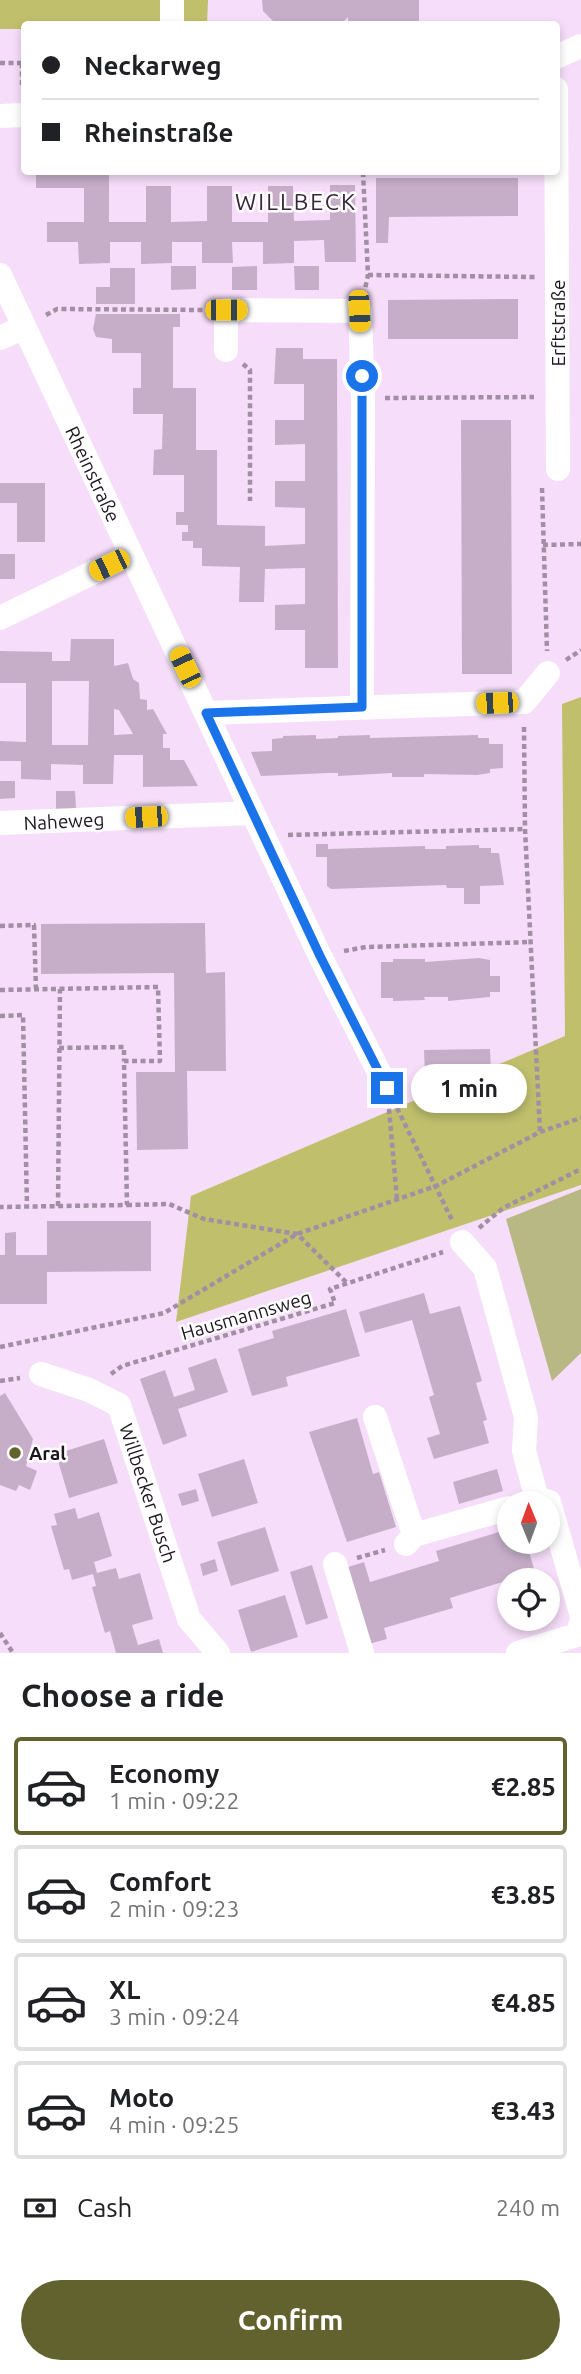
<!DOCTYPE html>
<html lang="en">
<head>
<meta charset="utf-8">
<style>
  :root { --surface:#fff; --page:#f6f6f6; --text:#202124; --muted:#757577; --line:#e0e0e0; --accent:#62622f }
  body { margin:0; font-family:Ubuntu,sans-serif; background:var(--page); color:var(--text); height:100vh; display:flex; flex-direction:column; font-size:26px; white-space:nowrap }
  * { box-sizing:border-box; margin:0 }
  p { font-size:23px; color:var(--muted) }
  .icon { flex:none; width:38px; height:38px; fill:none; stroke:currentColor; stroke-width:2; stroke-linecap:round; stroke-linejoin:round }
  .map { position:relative; height:1653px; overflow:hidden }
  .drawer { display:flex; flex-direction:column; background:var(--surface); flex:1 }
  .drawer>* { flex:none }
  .banner { position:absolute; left:21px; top:21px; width:539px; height:154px; border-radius:7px; box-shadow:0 4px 10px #0003; display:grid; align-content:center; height:154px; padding:0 21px; background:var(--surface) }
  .needle { width:46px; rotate:359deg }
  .controls { position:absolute; left:497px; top:1491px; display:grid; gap:14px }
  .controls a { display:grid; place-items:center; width:63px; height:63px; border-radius:50%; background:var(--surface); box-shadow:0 4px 10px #0003; font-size:35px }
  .end { position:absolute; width:32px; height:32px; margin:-16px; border:9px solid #1a73e8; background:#fff; box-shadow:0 0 0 4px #fff }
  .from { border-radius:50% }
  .bubble { position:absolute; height:49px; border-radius:24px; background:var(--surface); box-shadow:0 4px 10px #0003; font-size:23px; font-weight:600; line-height:49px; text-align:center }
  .car { position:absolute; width:21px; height:42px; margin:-21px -10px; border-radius:9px; box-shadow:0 0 5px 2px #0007; background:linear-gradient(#f5c518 24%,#345 0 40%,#f5c518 0 76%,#345 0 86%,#f5c518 0) }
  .banner b { display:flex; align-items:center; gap:24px; height:66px; font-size:26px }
  .banner b+b { border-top:2px solid var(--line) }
  .banner i { width:18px; height:18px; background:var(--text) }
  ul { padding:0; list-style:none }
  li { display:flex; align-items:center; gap:21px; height:98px; margin:0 14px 10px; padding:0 7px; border:4px solid var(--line); border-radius:7px }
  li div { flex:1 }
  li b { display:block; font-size:26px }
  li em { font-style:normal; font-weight:600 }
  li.current { border-color:var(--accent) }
  li>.icon { width:63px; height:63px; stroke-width:1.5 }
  h2 { padding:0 21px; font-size:32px; line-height:84px }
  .pay { display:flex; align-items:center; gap:18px; height:77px; padding:0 21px; font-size:26px }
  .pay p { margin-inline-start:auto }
  .action { display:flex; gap:14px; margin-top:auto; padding:14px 21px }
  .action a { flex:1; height:80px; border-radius:42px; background:var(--accent); color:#fff; font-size:28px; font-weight:600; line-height:80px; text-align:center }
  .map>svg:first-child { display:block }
  .green { fill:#b8b885 }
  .forest { fill:#bfbf6c }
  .building { fill:#c6aec9; fill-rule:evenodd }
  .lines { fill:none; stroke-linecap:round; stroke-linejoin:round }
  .path { stroke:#a18fa4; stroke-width:4.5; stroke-dasharray:5 3.5; stroke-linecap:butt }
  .street { stroke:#fff; stroke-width:24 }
  .route { stroke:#1a73e8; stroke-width:9 }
  .poi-dot { fill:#62622f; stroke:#fff; stroke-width:2.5 }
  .labels { text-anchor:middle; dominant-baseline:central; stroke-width:5; stroke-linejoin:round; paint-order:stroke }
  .street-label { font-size:19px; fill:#1e161f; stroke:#fff }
  .poi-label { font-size:19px; font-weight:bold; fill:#1e161f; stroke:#fff; text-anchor:start }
  .quarter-label { font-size:23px; letter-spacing:2px; fill:#38253a; stroke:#fff }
</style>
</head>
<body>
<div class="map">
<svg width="581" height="1653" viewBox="0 0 581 1653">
  <rect width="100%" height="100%" fill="#f6ddf9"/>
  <path class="green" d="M581,1189V1353L552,1381L506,1219Z"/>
  <path class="forest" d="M0,0H208L207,24H24V29H0Z
    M581,697V1185L176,1322L191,1196L565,1036L562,704Z"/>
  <path class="building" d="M262,0H419V22L348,24V17L341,24H276L263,11Z
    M36,172H109V222H146V186H171V222L207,221V186H232V222H268V186H293L294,221L330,220V185H355L356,262H325L324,240L294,241V263L263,264V242H232L233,263H202V242H172V263L141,264V242H110V263L79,264L78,242H47V222H84V188H36Z
    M376,178H518V216L389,217L388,243H376Z
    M171,266H196V289L171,290Z
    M257,266V290H232V267Z
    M294,266H319V290H295Z
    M110,268H135V304H96V287H110Z
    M518,299V339H388V300Z
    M96,314H180V327H173V388H196V450H217V525L265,526V546L305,544V508L275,507V481H305V444L275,445V420H304V384H274L276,348H303V359H337L338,668H305V630H275V605L305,604V568L265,569L264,602H239L240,567L202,566V548H193V541H182V532H188V525H176V512H184V475H153L154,450L162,449L163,414H133V388H141V353H112V339L96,337L93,329Z
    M461,420H511L512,674H462Z
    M0,483H45V542H17V503H0Z
    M0,554H15V579H0Z
    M71,639H114V666L128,663L133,679L139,683L140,699L147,700V710L153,709L167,734H163V748H170V760H184L198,786L143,787V755H114L113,784H83V765L51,764V780L21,779V761H0V741L26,742V683H0V651L52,652V661H70ZM52,681H89L88,745H52ZM114,709L119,710L133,734L114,735Z
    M316,735V739L338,738V736L370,735V738L478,735V738H489V744H503V768L490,769V773L477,775L424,774V777H392V773L338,776V773H328L261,776L251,752L272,751V739L283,738V736Z
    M0,781H15V798L0,799Z
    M56,791H75L76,809H56Z
    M316,844H328V849L425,846V849H446V846L479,845V848H491V853H499L504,885L480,886V904H464V888H447L446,885L331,889L327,886V857H316Z
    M205,923L206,973L225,972L226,1071H187L188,1149L137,1150L136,1072H175L174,973L41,974V924Z
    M479,958L490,960V976H500V992H490V997L448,1001V997H424L425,1000L393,1001V998H381V962H393V959H425V962Z
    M490,1049L491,1074L425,1075L424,1050Z
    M47,1221H151V1271L47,1272V1304H0V1255H5V1233L16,1232V1255H47Z
    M424,1293L430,1314L460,1306L482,1381L476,1383L487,1420L483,1421L489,1443L434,1459L427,1438L440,1434L429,1397L434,1395L412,1320L365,1333L359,1312Z
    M346,1309L360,1356L286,1377L288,1386L252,1396L238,1349L274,1338L272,1331Z
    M216,1358L228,1392L178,1409L187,1436L163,1445L140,1379L165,1370L174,1397L195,1390L188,1368Z
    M5,1393L33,1439L26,1466L37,1471L30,1490L19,1485L16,1491L0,1485V1396Z
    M357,1418L373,1474L379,1472L396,1527L347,1542L309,1432Z
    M104,1439L118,1483L69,1498L56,1454Z
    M244,1459L258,1503L212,1517L198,1474Z
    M497,1469L503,1491L459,1504L453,1482Z
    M196,1489L199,1501L182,1506L178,1494Z
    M75,1508L78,1519L99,1512L112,1556L94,1562L97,1573L116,1568L119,1579L140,1573L153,1619L132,1625L138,1645L159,1639L163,1653H116L110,1631L105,1633L98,1609L92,1587L96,1586L93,1574L72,1580L69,1569L64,1570L51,1526L57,1525L54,1514Z
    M265,1527L279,1571L231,1586L217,1542Z
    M509,1529V1542H526L535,1572L450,1598L453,1608L384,1628L387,1639L365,1645L342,1569L364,1562L370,1582L439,1561L436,1551Z
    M215,1559L218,1571L203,1576L200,1564Z
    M312,1565L328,1618L306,1625L290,1572Z
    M285,1595L298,1637L251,1652L238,1610Z"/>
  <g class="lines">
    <path class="path" d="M0,63H24
      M22,63V86
      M363,172L368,275L365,289
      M368,275L535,277
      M46,315L57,309L204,310
      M243,364L250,370V501
      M385,398L534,397
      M542,488L547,651
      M543,545L581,544
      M566,660L581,650
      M524,727L525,829L540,1132
      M288,835L525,829
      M0,926L34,925L36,989
      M344,951L366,947L531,942
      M0,990L158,987L160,1061H124L127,1205L0,1207
      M0,1016L23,1015L27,1207
      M59,1048L124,1047V1061
      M397,1108L452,1220
      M389,1109L397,1199
      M127,1205L169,1204L204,1219L297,1234L348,1284
      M58,1206L60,989
      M479,1228L503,1208L581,1169
      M0,1347L164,1313L297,1234L436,1186L540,1132L581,1118
      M111,1374L122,1366L335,1303L330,1289L443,1252
      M0,1381L20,1378
      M357,1558L385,1550
      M0,1633L13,1653"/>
    <path class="street" d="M172,0V24
      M556,57L581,46
      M556,89L558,469
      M0,116L24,115
      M0,275L320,956L387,1088
      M0,338L24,327
      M226,350V310L360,311L363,398L362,707
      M0,618L131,554
      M207,713L524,702L548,673
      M0,823L253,813
      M462,1242L485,1268L526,1417L524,1451L537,1499L549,1502L581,1613
      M41,1374L89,1390L119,1405L189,1619L218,1653
      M375,1417L414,1535
      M406,1544L414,1535L509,1508
      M335,1564L362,1653
      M518,1653L577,1635L581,1623"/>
  </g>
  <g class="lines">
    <path class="route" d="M362,376V707L206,713L320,956L387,1088"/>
  </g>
  <circle class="poi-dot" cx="15" cy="1453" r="7"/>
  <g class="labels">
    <g class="street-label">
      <text transform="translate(558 323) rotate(-90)">Erftstraße</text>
      <text transform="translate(93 474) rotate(65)">Rheinstraße</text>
      <text transform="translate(64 821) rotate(-3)">Naheweg</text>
      <text transform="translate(246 1315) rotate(-16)">Hausmannsweg</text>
      <text transform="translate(148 1493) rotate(72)">Willbecker Busch</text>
    </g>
    <g class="poi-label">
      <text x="29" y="1453">Aral</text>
    </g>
    <g class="quarter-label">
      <text x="296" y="201">WILLBECK</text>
    </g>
  </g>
</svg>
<div class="controls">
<a><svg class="needle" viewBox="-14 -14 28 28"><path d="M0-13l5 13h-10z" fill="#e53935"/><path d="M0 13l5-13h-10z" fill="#757577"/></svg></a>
<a><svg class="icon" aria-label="locate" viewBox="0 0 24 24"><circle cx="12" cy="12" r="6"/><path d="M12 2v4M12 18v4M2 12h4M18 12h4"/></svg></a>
</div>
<i class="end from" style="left:362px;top:376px"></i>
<i class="end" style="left:387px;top:1088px"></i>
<div class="bubble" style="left:411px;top:1064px;width:116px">1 min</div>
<i class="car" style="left:226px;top:310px;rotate:90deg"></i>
<i class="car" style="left:359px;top:311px;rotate:177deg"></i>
<i class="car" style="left:109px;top:565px;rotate:244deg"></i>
<i class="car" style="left:185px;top:667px;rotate:335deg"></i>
<i class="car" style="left:497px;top:703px;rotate:268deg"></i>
<i class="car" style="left:146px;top:817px;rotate:267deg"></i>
<div class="banner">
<b><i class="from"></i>Neckarweg</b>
<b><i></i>Rheinstraße</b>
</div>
</div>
<section class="drawer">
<h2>Choose a ride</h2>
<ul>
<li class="current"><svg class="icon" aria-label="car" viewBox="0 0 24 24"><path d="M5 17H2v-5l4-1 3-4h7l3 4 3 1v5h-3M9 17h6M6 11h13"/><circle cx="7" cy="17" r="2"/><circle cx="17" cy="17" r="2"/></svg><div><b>Economy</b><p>1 min · 09:22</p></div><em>€2.85</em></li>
<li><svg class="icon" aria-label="car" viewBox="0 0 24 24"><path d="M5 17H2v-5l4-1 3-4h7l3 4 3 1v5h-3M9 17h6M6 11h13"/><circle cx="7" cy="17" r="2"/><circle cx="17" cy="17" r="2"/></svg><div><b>Comfort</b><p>2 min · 09:23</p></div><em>€3.85</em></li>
<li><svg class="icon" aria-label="car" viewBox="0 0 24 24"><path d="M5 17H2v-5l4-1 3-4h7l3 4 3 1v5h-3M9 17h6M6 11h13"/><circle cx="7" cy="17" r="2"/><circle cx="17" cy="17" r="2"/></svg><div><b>XL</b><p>3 min · 09:24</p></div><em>€4.85</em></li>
<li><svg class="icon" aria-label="car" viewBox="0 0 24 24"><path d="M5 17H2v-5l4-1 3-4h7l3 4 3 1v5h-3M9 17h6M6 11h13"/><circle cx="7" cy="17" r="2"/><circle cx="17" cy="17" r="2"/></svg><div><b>Moto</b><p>4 min · 09:25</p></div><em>€3.43</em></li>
</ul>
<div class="pay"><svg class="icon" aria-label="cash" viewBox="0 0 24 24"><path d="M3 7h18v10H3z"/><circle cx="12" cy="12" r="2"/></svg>Cash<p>240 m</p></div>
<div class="action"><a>Confirm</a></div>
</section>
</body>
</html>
